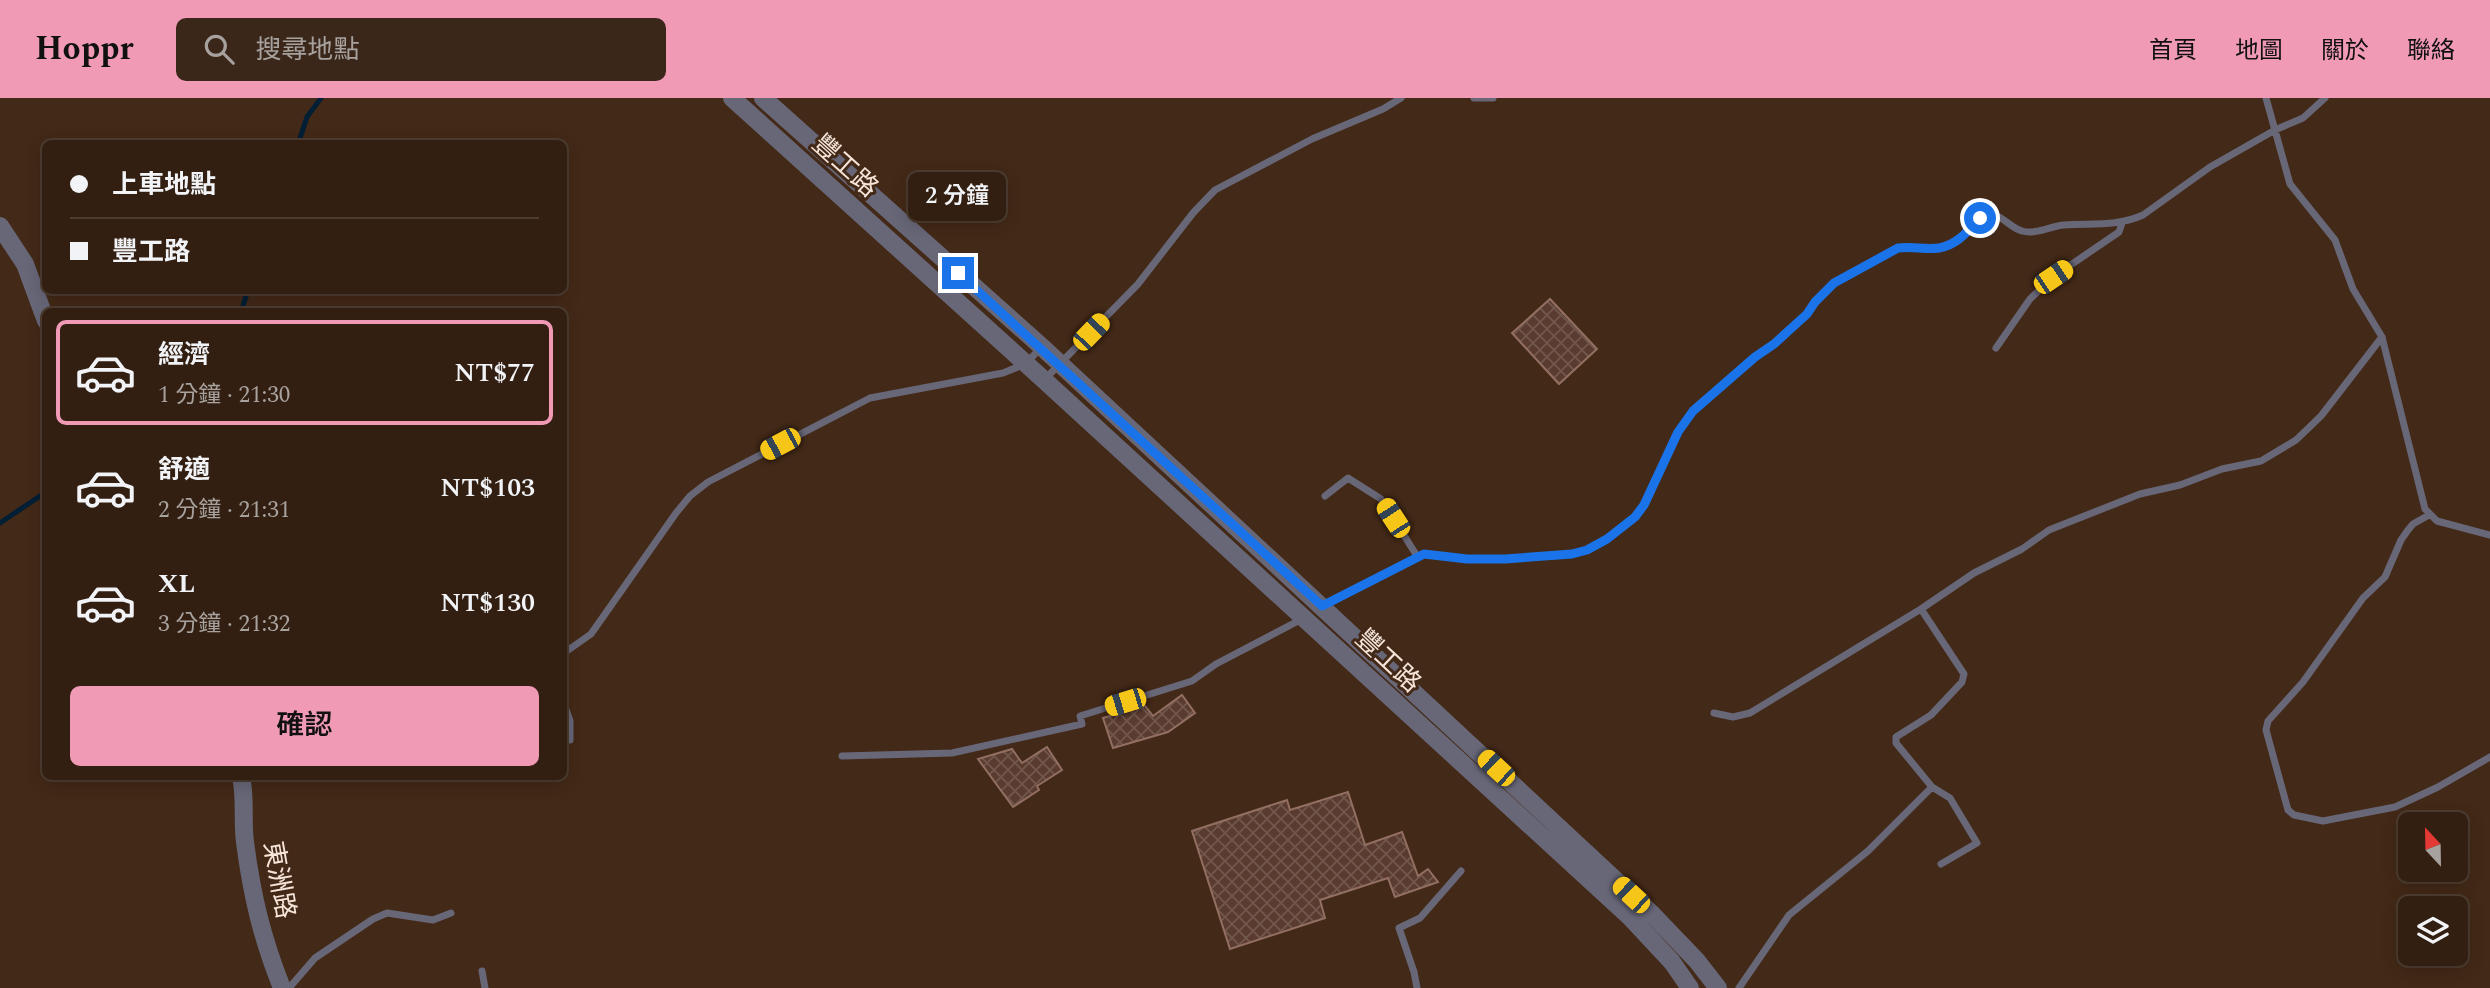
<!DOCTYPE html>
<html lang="zh-TW">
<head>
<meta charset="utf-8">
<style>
  :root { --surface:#321f11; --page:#3a271a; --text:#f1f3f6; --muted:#a8a29f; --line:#4d3d31; --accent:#f09ab6 }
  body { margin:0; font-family:Spectral,"Noto Sans TC",serif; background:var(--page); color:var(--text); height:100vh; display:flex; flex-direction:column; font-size:26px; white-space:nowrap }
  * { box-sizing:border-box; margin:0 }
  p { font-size:23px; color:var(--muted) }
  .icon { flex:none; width:38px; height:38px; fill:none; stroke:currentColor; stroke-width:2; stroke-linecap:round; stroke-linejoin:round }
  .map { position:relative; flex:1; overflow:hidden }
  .drawer { position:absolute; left:42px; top:210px; width:525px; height:472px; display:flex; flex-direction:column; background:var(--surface); border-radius:10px; box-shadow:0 4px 18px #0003,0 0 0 2px var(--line) }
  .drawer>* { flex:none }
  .banner { position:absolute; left:42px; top:42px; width:525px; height:154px; border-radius:10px; box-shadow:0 4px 18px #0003,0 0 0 2px var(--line); display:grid; align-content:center; height:154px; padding:0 28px; background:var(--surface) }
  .needle { width:46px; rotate:338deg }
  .controls { position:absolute; left:2398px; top:714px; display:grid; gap:14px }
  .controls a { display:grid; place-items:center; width:70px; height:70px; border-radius:10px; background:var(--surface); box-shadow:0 4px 18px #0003,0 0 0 2px var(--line); font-size:35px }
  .end { position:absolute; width:32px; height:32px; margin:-16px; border:9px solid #1a73e8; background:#fff; box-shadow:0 0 0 4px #fff }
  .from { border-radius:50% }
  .bubble { position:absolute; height:49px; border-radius:10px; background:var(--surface); box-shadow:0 4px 18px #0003,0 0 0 2px var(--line); font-size:23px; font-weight:600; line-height:49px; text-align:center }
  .car { position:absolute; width:21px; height:42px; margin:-21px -10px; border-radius:9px; box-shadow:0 0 5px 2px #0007; background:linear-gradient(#f5c518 24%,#345 0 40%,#f5c518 0 76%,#345 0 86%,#f5c518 0) }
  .banner b { display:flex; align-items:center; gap:24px; height:66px; font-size:26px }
  .banner b+b { border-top:2px solid var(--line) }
  .banner i { width:18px; height:18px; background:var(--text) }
  ul { padding:12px 0 0; list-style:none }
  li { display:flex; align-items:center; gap:21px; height:105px; margin:0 14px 10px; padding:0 14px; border:4px solid transparent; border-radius:10px }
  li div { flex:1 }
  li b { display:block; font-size:26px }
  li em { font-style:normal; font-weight:600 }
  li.active { border-color:var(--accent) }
  li>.icon { width:63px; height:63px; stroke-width:1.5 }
  .button { display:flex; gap:14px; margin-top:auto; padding:14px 28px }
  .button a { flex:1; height:80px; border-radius:10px; background:var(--accent); color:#111; font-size:28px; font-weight:600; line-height:80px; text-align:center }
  header { display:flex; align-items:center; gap:42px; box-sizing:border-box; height:98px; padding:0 35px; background:var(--accent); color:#111 }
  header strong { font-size:33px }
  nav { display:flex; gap:38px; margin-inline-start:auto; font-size:24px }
  .search { width:490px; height:63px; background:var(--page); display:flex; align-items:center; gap:18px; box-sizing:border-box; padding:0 24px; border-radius:10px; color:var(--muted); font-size:26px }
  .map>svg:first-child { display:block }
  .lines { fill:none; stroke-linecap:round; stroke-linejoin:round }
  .stream { stroke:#001f35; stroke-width:5 }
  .building { fill:url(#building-cross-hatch); stroke:#936f62; stroke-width:2 }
  .service { stroke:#686778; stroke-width:7 }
  .tertiary { stroke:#686778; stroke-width:18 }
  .route { stroke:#1a73e8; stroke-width:9 }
  .labels { text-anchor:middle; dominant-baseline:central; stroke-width:6; stroke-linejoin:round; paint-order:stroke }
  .street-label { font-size:26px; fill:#f7e5da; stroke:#432917 }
</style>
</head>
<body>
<header>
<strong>Hoppr</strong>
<div class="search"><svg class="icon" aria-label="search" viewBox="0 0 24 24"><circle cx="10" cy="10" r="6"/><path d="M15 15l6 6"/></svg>搜尋地點</div>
<nav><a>首頁</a><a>地圖</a><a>關於</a><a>聯絡</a></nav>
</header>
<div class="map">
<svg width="2490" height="890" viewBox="0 0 2490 890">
  <defs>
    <pattern id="building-cross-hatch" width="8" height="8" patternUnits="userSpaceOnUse" patternTransform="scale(1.75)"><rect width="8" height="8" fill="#5a3b2f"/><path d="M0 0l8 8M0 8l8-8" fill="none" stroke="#72574d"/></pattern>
  </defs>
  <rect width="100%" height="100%" fill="#432917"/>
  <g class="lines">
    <path class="stream" d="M298,46L307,19L321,0
      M241,214L248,192
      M0,425L46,394"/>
  </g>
  <path class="building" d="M1550,201L1597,251L1559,286L1512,235Z
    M1182,597L1195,615L1168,634L1113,650L1103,620L1145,608L1153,618Z
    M1047,649L1062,672L1037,688L1039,692L1013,709L978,661L1012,651L1022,665Z
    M1348,694L1365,747L1402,734L1418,778L1428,771L1438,784L1395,799L1388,780L1320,802L1325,820L1230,851L1192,733L1287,702L1290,712Z"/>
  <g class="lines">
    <path class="service" d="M1474,0H1493
      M2266,0L2290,86L2335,142L2353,191L2382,239L2425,411L2437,423L2490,437
      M1996,250L2030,201L2053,179L2119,134L2122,125
      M1045,281L1138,186L1193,115L1215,92L1312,41L1383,11L1401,0
      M1325,398L1348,380L1381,401L1417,458
      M2429,417L2413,426L2408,432L2401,442L2385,479L2363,500L2303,584L2268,623L2266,632L2288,712L2294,717L2323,723L2395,709L2438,689L2490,659
      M1323,507L1424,456L1467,461H1505L1571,456L1587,452L1607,441L1635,419L1644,407L1678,334L1693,313L1755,259L1774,246L1807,216L1815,204L1834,185L1898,150C1917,147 1938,154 1956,144C1968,138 1974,119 1989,117C2002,116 2010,130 2022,133C2035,137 2051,128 2064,127C2093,125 2116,129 2143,117L2210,69L2275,32L2303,20L2325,0
      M564,555L591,536L676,415L690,398L708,384L870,300L1003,275L1025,266L1041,250
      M564,606L570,623V642
      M1714,615L1733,619L1750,615L1921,511
      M842,658L952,655L1082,626L1080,618L1192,583L1216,566L1302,521
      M1932,689L1950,700L1977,745L1941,766
      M482,873L485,890
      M289,890L315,860L373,821L387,815L433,822L451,815
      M1417,890L1414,874L1399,830L1420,820L1461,773
      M1739,890L1789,817L1868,753L1932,689L1896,645V639L1931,617L1962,584L1964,576L1921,511L1974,475L2022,451L2049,432L2140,396L2180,387L2222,371L2261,363L2296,342L2321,318L2382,239"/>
    <path class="tertiary" d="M732,0L1044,282L1630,819L1672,864L1690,890
      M763,0L1042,249L1651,815L1697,863L1718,890
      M0,128L25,166L46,223
      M241,679C246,700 242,722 245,744C252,798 262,840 282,890"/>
  </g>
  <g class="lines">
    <path class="route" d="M958,175L1322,508L1424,456L1467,461H1505L1572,456L1587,452L1607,441L1635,419L1644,407L1678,334L1693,313L1755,259L1774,246L1807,216L1815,204L1834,185L1898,150C1912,148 1925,152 1939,150C1957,147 1968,133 1980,120"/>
  </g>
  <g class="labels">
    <g class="street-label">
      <text transform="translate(845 68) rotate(42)">豐工路</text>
      <text transform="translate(1388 563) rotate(43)">豐工路</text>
      <text transform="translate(279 782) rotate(80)">東洲路</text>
    </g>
  </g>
</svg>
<div class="controls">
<a><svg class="needle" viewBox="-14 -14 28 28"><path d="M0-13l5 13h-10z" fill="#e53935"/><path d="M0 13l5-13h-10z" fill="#a8a29f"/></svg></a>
<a><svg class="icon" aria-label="layers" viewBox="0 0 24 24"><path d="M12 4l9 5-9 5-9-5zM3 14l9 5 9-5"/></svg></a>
</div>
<i class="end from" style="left:1980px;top:120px"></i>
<i class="end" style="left:958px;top:175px"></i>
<div class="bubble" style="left:908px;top:74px;width:98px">2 分鐘</div>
<i class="car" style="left:2053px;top:179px;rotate:56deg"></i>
<i class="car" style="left:1091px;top:234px;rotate:44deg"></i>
<i class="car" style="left:780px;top:346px;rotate:242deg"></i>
<i class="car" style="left:1393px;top:420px;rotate:327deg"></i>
<i class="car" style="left:1125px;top:604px;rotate:253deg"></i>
<i class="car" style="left:1496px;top:670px;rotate:313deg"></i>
<i class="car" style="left:1631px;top:797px;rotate:313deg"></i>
<div class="banner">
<b><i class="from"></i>上車地點</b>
<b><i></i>豐工路</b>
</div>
<section class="drawer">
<ul>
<li class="active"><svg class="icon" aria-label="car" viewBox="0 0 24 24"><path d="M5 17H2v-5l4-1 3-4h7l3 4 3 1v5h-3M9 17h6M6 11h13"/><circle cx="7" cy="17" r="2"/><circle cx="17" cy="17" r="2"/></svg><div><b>經濟</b><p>1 分鐘 · 21:30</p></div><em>NT$77</em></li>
<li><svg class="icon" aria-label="car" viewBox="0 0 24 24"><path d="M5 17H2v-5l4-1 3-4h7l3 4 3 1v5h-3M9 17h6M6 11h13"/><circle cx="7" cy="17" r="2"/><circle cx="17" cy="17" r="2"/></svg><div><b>舒適</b><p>2 分鐘 · 21:31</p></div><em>NT$103</em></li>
<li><svg class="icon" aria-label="car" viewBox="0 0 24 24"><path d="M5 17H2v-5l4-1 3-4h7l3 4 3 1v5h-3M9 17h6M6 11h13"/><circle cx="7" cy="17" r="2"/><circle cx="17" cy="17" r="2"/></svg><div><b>XL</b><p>3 分鐘 · 21:32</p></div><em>NT$130</em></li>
</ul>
<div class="button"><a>確認</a></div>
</section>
</div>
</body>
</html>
